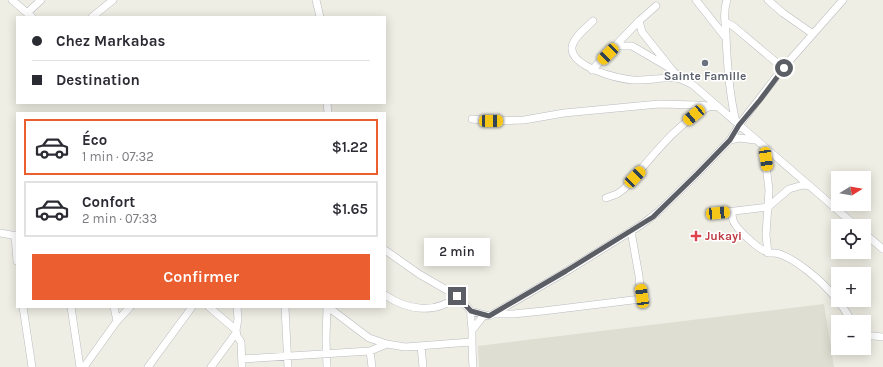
<!DOCTYPE html>
<html lang="fr">
<head>
<meta charset="utf-8">
<style>
  :root { --surface:#fff; --page:#f7f7f7; --text:#2b2b33; --muted:#7c7c81; --line:#e1e1e2; --accent:#ea5e2f }
  body { margin:0; font-family:Karla,sans-serif; background:var(--page); color:var(--text); height:100vh; display:flex; flex-direction:column; font-size:15px; white-space:nowrap }
  * { box-sizing:border-box; margin:0 }
  p { font-size:13px; color:var(--muted) }
  .icon { flex:none; width:22px; height:22px; fill:none; stroke:currentColor; stroke-width:2; stroke-linecap:round; stroke-linejoin:round }
  .map { position:relative; flex:1; overflow:hidden }
  .details { position:absolute; left:16px; top:112px; width:370px; height:196px; display:flex; flex-direction:column; background:var(--surface); border-radius:0px; box-shadow:0 2px 10px #0003 }
  .details>* { flex:none }
  .banner { position:absolute; left:16px; top:16px; width:370px; height:88px; border-radius:0px; box-shadow:0 2px 10px #0003; display:grid; align-content:center; height:88px; padding:0 16px; background:var(--surface) }
  .needle { width:26px; rotate:79deg }
  .controls { position:absolute; left:831px; top:171px; display:grid; gap:8px }
  .controls a { display:grid; place-items:center; width:40px; height:40px; border-radius:0px; background:var(--surface); box-shadow:0 2px 10px #0003; font-size:20px }
  .end { position:absolute; width:18px; height:18px; margin:-9px; border:5px solid #5c5e65; background:#fff; box-shadow:0 0 0 2px #fff }
  .from { border-radius:50% }
  .bubble { position:absolute; height:28px; border-radius:0px; background:var(--surface); box-shadow:0 2px 10px #0003; font-size:13px; font-weight:600; line-height:28px; text-align:center }
  .car { position:absolute; width:12px; height:24px; margin:-12px -6px; border-radius:5px; box-shadow:0 0 3px 1px #0007; background:linear-gradient(#f5c518 24%,#345 0 40%,#f5c518 0 76%,#345 0 86%,#f5c518 0) }
  .banner b { display:flex; align-items:center; gap:14px; height:38px; font-size:15px }
  .banner b+b { border-top:1px solid var(--line) }
  .banner i { width:10px; height:10px; background:var(--text) }
  ul { padding:7px 0 0; list-style:none }
  li { display:flex; align-items:center; gap:12px; height:56px; margin:0 8px 6px; padding:0 8px; border:2px solid var(--line); border-radius:0px }
  li div { flex:1 }
  li b { display:block; font-size:15px }
  li em { font-style:normal; font-weight:600 }
  li.selected { border-color:var(--accent) }
  li>.icon { width:36px; height:36px; stroke-width:1.5 }
  .button { display:flex; gap:8px; margin-top:auto; padding:8px 16px }
  .button a { flex:1; height:46px; border-radius:0px; background:var(--accent); color:#fff; font-size:16px; font-weight:600; line-height:46px; text-align:center }
  .map>svg:first-child { display:block }
  .education { fill:#dfded2 }
  .lines { fill:none; stroke-linecap:round; stroke-linejoin:round }
  .minor-casing { stroke:#b9bbc0; stroke-width:8 }
  .minor { stroke:#fff; stroke-width:7 }
  .route { stroke:#5c5e65; stroke-width:5 }
  .worship-dot { fill:#6b7280; stroke:#fff; stroke-width:1.5 }
  .health-dot { fill:#e0444e; stroke:#fff; stroke-width:1.5 }
  .labels { text-anchor:middle; dominant-baseline:central; stroke-width:3; stroke-linejoin:round; paint-order:stroke }
  .worship-label { font-size:12px; font-weight:bold; fill:#5b616d; stroke:#fff }
  .health-label { font-size:12px; font-weight:bold; fill:#be3a42; stroke:#fff; text-anchor:start }
</style>
</head>
<body>
<div class="map">
<svg width="883" height="367" viewBox="0 0 883 367">
  <rect width="100%" height="100%" fill="#efeee4"/>
  <path class="education" d="M824,304L834,367H479L478,346Z"/>
  <g class="lines">
    <defs>
      <path id="minor" d="M12,0L32,17
        M316,0L320,17
        M696,0L726,38
        M727,0C723,11 725,23 726,34C727,64 729,93 736,122
        M768,0L783,13L813,34
        M27,13L41,0
        M92,17L113,0
        M593,21C586,28 573,38 572,47C570,67 618,79 633,80C647,81 662,77 676,78C683,79 687,82 693,85L856,226
        M639,21L642,32L673,71L683,80
        M725,22L733,26L783,68
        M616,46H632L668,67
        M592,70L639,21L656,6
        M327,103L328,113
        M472,119L491,121L524,120L564,113L659,104L698,105L718,107
        M730,140L739,138L755,140
        M764,148L769,190L766,235L768,253
        M606,198L617,194L624,189C650,160 674,125 710,106
        M732,212C732,216 732,220 735,224C740,232 758,249 767,252C771,254 777,252 782,255C791,258 800,265 808,271C826,285 841,302 852,322
        M718,213L768,207L789,189L803,185L810,186
        M0,233L17,236
        M864,233L883,249
        M15,235L17,261
        M385,250L419,274L457,296L471,311L489,316L493,314L567,271L641,225L658,212L697,174L730,140L739,125L783,68L843,0
        M385,295C407,310 436,315 457,296
        M23,307L32,367
        M71,307L80,367
        M114,307L117,321
        M209,307L236,330
        M237,307L238,319L236,330L237,336L241,342L242,367
        M285,307L288,367
        M327,307L326,340L327,367
        M328,307L369,338L387,344
        M471,311C470,319 472,324 472,331C472,343 472,355 473,367
        M495,314H513L543,311L641,299L639,276L631,231
        M473,329L484,315
        M864,335L883,337
        M421,346L423,367
        M370,351L372,367
        M242,359L370,351L387,344L405,347L471,342
        M84,367L117,321L130,307
        M148,367L192,307
        M211,367L236,333"/>
    </defs>
    <use href="#minor" class="minor-casing"/>
    <use href="#minor" class="minor"/>
  </g>
  <g class="lines">
    <path class="route" d="M457,296L471,311L489,316L566,271L653,217L697,174L730,140L739,125L760,100L784,68"/>
  </g>
  <circle class="worship-dot" cx="705" cy="63" r="4"/>
  <path class="health-dot" d="M694 230h4v4h4v4h-4v4h-4v-4h-4v-4h4z"/>
  <g class="labels">
    <g class="worship-label">
      <text x="705" y="76">Sainte Famille</text>
    </g>
    <g class="health-label">
      <text x="705" y="236">Jukayi</text>
    </g>
  </g>
</svg>
<div class="controls">
<a><svg class="needle" viewBox="-14 -14 28 28"><path d="M0-13l5 13h-10z" fill="#e53935"/><path d="M0 13l5-13h-10z" fill="#7c7c81"/></svg></a>
<a><svg class="icon" aria-label="locate" viewBox="0 0 24 24"><circle cx="12" cy="12" r="6"/><path d="M12 2v4M12 18v4M2 12h4M18 12h4"/></svg></a>
<a>+</a>
<a>−</a>
</div>
<i class="end from" style="left:784px;top:68px"></i>
<i class="end" style="left:457px;top:296px"></i>
<div class="bubble" style="left:424px;top:238px;width:66px">2 min</div>
<i class="car" style="left:608px;top:54px;rotate:225deg"></i>
<i class="car" style="left:694px;top:115px;rotate:230deg"></i>
<i class="car" style="left:491px;top:121px;rotate:90deg"></i>
<i class="car" style="left:766px;top:159px;rotate:172deg"></i>
<i class="car" style="left:635px;top:177px;rotate:44deg"></i>
<i class="car" style="left:718px;top:213px;rotate:85deg"></i>
<i class="car" style="left:642px;top:296px;rotate:352deg"></i>
<div class="banner">
<b><i class="from"></i>Chez Markabas</b>
<b><i></i>Destination</b>
</div>
<section class="details">
<ul>
<li class="selected"><svg class="icon" aria-label="car" viewBox="0 0 24 24"><path d="M5 17H2v-5l4-1 3-4h7l3 4 3 1v5h-3M9 17h6M6 11h13"/><circle cx="7" cy="17" r="2"/><circle cx="17" cy="17" r="2"/></svg><div><b>Éco</b><p>1 min · 07:32</p></div><em>$1.22</em></li>
<li><svg class="icon" aria-label="car" viewBox="0 0 24 24"><path d="M5 17H2v-5l4-1 3-4h7l3 4 3 1v5h-3M9 17h6M6 11h13"/><circle cx="7" cy="17" r="2"/><circle cx="17" cy="17" r="2"/></svg><div><b>Confort</b><p>2 min · 07:33</p></div><em>$1.65</em></li>
</ul>
<div class="button"><a>Confirmer</a></div>
</section>
</div>
</body>
</html>
